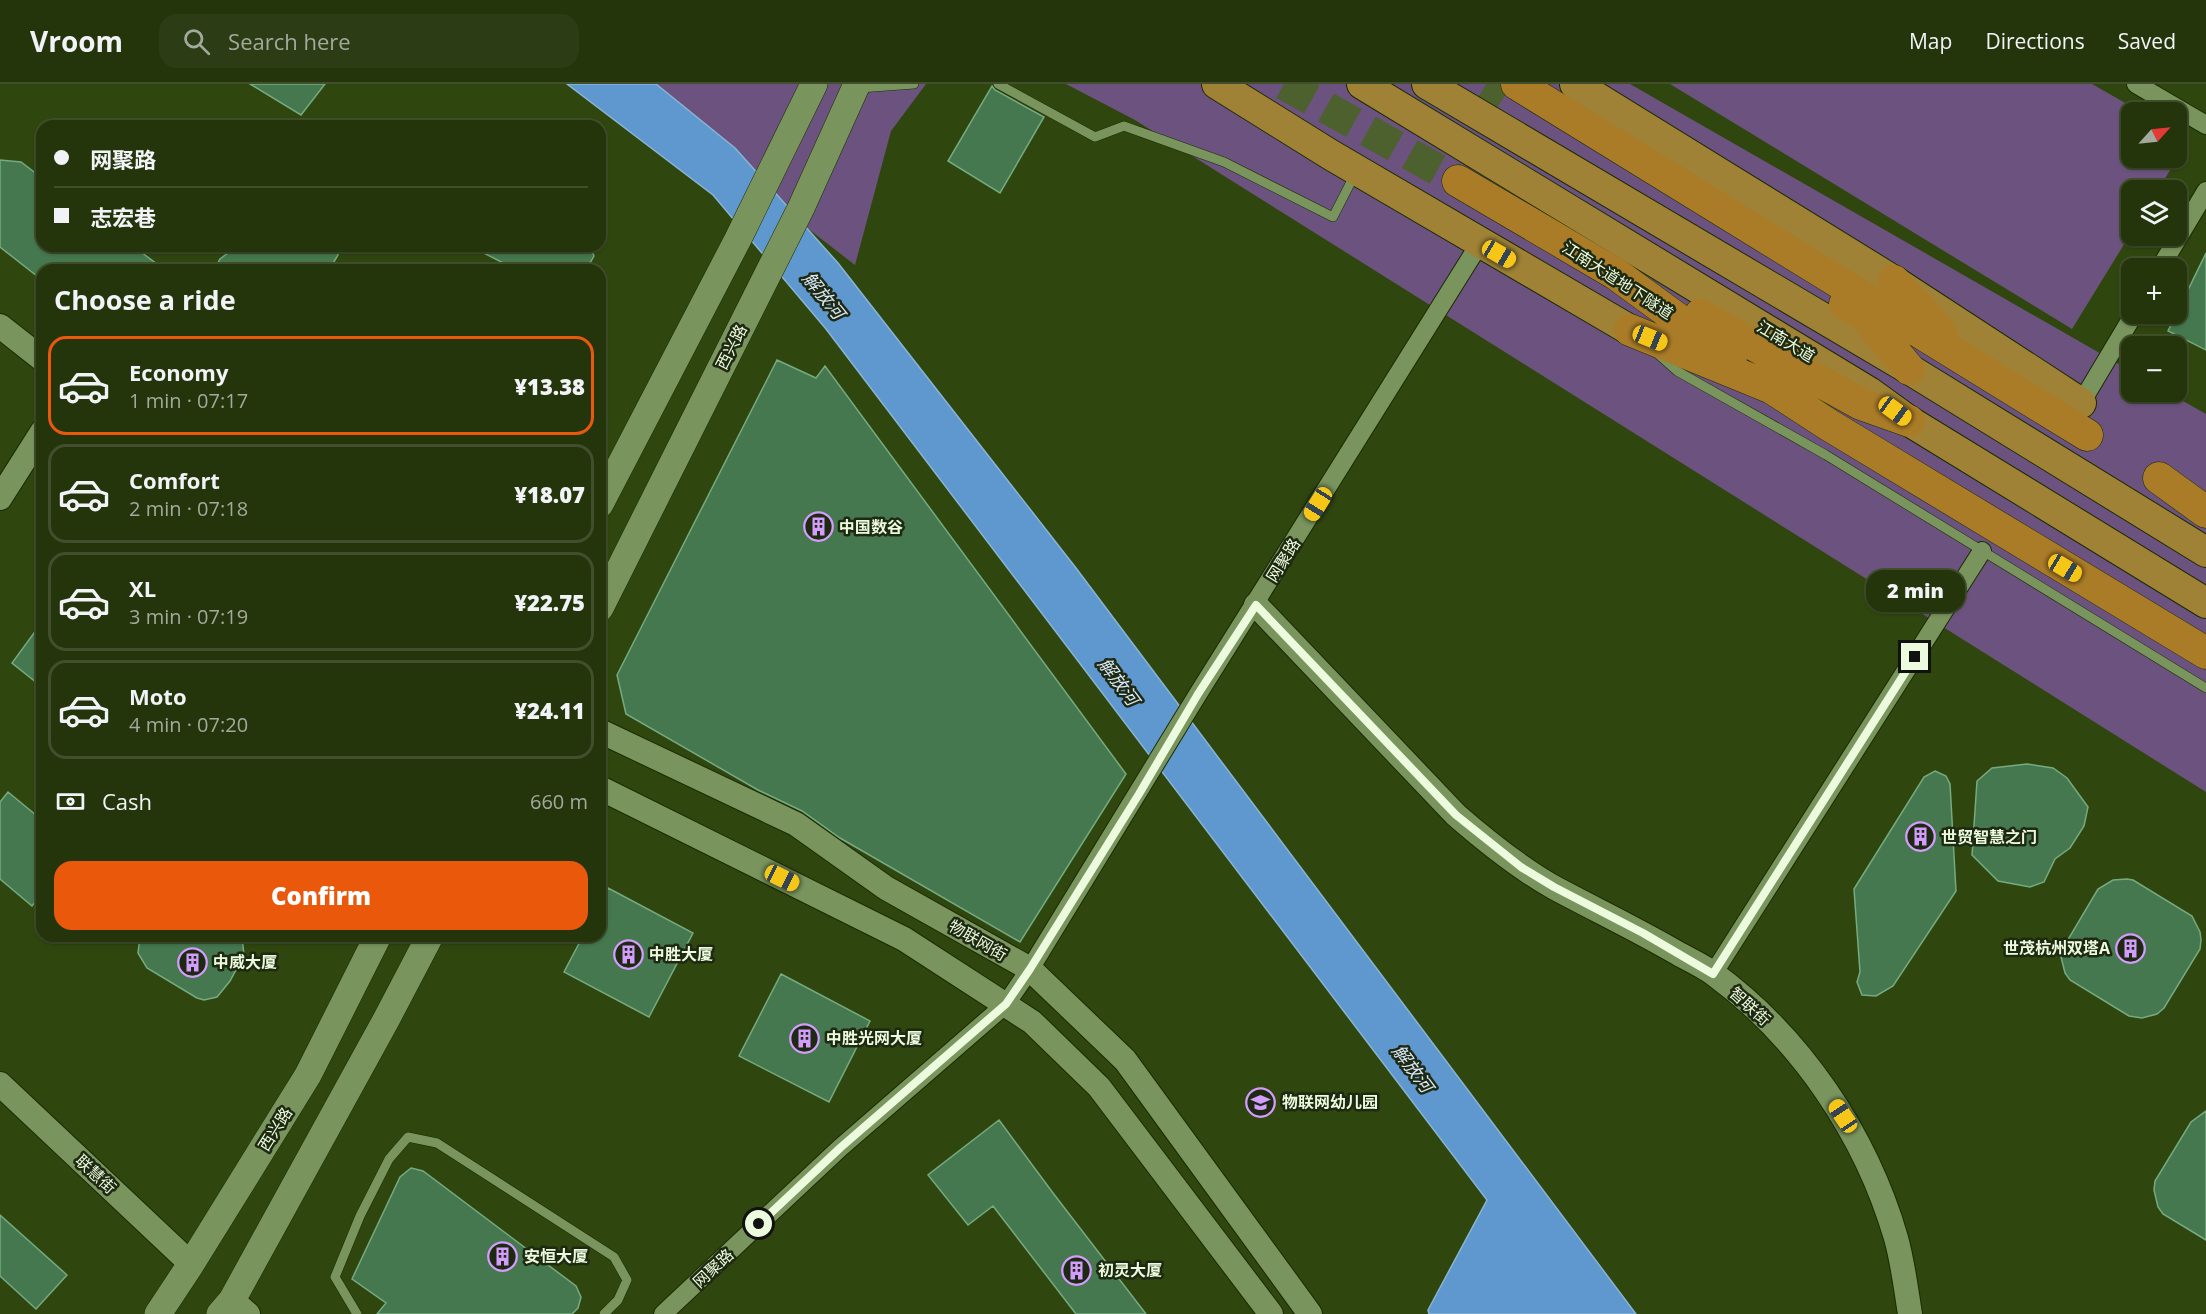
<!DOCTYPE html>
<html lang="en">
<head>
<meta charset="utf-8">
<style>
  :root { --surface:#24340b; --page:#2c3c14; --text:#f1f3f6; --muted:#a3aa9d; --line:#414f2c; --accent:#ea580c }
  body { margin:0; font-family:"Open Sans","Noto Sans SC",sans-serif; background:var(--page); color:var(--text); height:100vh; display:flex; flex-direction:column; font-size:22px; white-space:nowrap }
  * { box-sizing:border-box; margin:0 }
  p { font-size:20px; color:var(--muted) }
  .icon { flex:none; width:33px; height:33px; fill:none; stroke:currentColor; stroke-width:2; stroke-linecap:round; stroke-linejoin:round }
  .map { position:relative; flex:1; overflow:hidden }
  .side { position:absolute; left:36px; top:180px; width:570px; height:678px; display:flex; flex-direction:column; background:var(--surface); border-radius:18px; box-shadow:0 2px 4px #0004,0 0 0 2px var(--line) }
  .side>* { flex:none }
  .top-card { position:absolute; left:36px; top:36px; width:570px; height:132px; border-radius:18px; box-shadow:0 2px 4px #0004,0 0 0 2px var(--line); display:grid; align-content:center; height:132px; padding:0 18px; background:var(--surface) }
  .needle { width:39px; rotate:63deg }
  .controls { position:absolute; left:2121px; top:18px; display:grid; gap:12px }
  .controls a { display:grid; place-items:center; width:66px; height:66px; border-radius:12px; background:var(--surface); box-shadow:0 2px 4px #0004,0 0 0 2px var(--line); font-size:30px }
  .end { position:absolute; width:27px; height:27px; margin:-14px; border:8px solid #ecfbdd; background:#111; box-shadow:0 0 0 3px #111 }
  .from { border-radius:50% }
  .bubble { position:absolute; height:42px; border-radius:18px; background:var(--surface); box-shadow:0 2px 4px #0004,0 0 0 2px var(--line); font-size:20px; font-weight:800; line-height:42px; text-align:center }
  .car { position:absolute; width:18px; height:36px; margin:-18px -9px; border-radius:8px; box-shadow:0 0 4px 2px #0007; background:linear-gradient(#f5c518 24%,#345 0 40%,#f5c518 0 76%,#345 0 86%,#f5c518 0) }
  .top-card b { display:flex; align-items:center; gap:21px; height:57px; font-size:22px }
  .top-card b+b { border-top:2px solid var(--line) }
  .top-card i { width:15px; height:15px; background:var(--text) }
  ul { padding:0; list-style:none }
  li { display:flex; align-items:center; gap:18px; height:99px; margin:0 12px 9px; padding:0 6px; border:3px solid var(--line); border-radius:18px }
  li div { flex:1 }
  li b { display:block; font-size:22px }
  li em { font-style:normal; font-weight:800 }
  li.active { border-color:var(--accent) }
  li>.icon { width:54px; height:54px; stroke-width:1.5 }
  h2 { padding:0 18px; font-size:27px; line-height:72px }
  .pay { display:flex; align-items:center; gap:15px; height:66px; padding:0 18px; font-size:22px }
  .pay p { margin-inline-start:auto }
  .action { display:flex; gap:12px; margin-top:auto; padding:12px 18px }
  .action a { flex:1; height:69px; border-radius:18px; background:var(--accent); color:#fff; font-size:24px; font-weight:800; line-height:69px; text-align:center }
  header { display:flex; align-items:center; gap:36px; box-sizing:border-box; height:84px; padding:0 30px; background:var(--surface); border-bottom:2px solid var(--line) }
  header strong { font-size:28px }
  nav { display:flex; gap:33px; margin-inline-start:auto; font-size:21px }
  .search { width:420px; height:54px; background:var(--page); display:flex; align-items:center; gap:15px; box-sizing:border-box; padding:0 21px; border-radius:18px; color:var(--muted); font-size:22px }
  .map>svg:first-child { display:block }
  .green { fill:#6c537f }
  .water { fill:#5f97cf; stroke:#89b5d3; stroke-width:1.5 }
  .building { fill:#45784f; stroke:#76aa7f; stroke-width:1.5 }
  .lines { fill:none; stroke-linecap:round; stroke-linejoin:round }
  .trunk-tunnel { stroke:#4c612e; stroke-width:32; stroke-dasharray:32 16; stroke-linecap:butt }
  .service-casing { stroke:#1a2b02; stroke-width:10 }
  .minor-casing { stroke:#1a2b02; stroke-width:20 }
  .tertiary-casing { stroke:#1a2b02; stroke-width:26 }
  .secondary-casing { stroke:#1a2b02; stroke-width:28 }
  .primary-casing { stroke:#1a2b02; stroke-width:32 }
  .trunk-casing { stroke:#1a2b02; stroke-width:33 }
  .service { stroke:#7a945d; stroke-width:9 }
  .minor { stroke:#7a945d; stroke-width:18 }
  .tertiary { stroke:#7a945d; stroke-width:24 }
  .secondary { stroke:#7a945d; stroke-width:27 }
  .primary { stroke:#9f8235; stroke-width:30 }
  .trunk { stroke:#ab7c28; stroke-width:32 }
  .route { stroke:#ecfbdd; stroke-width:8 }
  .labels { text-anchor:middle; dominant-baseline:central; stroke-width:5; stroke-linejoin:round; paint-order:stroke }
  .street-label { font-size:16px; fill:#ecfbdd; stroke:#1e2912 }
  .poi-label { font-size:16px; font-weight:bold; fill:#ecfbdd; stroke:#1e2912; text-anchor:start }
  .water-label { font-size:18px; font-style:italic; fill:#d8e6f6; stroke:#1e2912 }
</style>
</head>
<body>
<header>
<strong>Vroom</strong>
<div class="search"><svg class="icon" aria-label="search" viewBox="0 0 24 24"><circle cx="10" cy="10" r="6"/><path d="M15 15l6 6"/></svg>Search here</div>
<nav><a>Map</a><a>Directions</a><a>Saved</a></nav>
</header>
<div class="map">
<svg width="2206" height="1230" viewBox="0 0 2206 1230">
  <rect width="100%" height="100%" fill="#30460f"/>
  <path class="green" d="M621,0H926L891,47L855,181Z
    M1066,0H1630L2131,287L2132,308H2167L2206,330V708L1135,36Z
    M1670,0H2092L2141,28H2132V74H2174L2172,83L2158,106H2132L2131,149L2072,245Z"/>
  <path class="water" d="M567,0H656L735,64L838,179L1076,484L1636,1230H1429L1428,1226L1487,1116L826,245L713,111Z"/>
  <path class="building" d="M250,0H325L301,31Z
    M992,2L995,6L1044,33L1000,109L948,77Z
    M0,76L21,78L42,94V162H133L165,186H42V196L0,163Z
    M237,162H339L338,171L329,186H214L220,175Z
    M470,162H590L594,172L586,186H517Z
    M2206,169V266L2168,247Z
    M777,276L816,294L825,282L1126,690L1020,858L840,754L802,727L758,706L626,630L617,591Z
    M42,538V603L12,579Z
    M2027,680L2053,684L2067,694L2088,723L2084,742L2070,764L2055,775L2044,798L2030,803L1998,797L1972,771L1977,697L1992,684Z
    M1935,687L1946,692L1950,700L1956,807L1893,902L1876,912L1862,911L1857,898L1860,888L1854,805L1924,693Z
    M8,708L42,736V810L32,822L0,795V718Z
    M2127,795L2133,796L2192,832L2200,848L2201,856L2200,865L2164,924L2157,930L2142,934L2129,932L2070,896L2065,889L2061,873L2063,864L2098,805L2113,796Z
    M608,804L693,849L649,933L564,888L583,852H600V820Z
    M140,852H242L244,871L230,897L217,913L204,916L197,914L147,884L138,869Z
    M781,890L870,937L829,1018L739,972Z
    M2206,1027V1156L2163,1130L2158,1123L2154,1106L2155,1097L2191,1038Z
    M999,1036L1053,1109L1146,1230H1076L993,1122L968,1141L928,1091Z
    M411,1084L423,1087L576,1202L581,1213L578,1224L572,1230H377L386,1219L352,1195L400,1093Z
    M0,1131L67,1191L36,1225L0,1192Z"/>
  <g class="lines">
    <path class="trunk-tunnel" d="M1284,0L1458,97
      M1486,0L1505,11"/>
    <defs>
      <path id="service" d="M998,0L1095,53L1124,42L1224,78L1333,133L1355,90
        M860,4L914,0
        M1659,271L1677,287L1826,371L2206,604
        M357,1230L335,1193L360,1132L389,1075L408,1053L437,1059L614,1173L627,1196L618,1216L604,1230"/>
      <path id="minor" d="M2136,0L2206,41
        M2160,184L2206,107
        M2081,319L2134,230
        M1713,890L1982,467
        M663,1230L840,1064L1006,920L1030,885L1198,610L1480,159"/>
      <path id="tertiary" d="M0,242L42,275
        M0,414L42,348
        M1256,521L1456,731C1487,758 1519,784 1555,804C1596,826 1638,846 1679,870C1690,876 1703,882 1714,890C1801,954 1866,1051 1896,1154C1903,1179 1906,1205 1910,1230
        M600,647L796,740L886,804L1030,885L1125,976L1310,1230
        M600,704L904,855L1032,938L1099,1003L1271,1230
        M0,1000L191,1180
        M232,1216L248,1230"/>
      <path id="secondary" d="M600,420L738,155L814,0
        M600,524L801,124L857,0
        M158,1230L191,1180L308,991L378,852
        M220,1230L232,1216L386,936L430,852"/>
      <path id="primary" d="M1217,0L1331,71L1630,246
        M1362,0L1869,308L1909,337L2206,519
        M1427,0L1909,285L2206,468
        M1575,0L1894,197L2081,319"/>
      <path id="trunk" d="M1517,0L2087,351
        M1458,97L1616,190L1731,274
        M1894,197L1941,248
        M1845,220L1863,230L1909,285
        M1700,231L1861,320L1909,337
        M1630,246L1772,304L1829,341L2206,569
        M2159,394L2206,428"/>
    </defs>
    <use href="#service" class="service-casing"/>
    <use href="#minor" class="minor-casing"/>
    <use href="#tertiary" class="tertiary-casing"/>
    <use href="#secondary" class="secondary-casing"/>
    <use href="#primary" class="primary-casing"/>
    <use href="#trunk" class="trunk-casing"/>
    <use href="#service" class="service"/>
    <use href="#minor" class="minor"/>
    <use href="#tertiary" class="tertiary"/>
    <use href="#secondary" class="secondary"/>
    <use href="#primary" class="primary"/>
    <use href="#trunk" class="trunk"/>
  </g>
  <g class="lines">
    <path class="route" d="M759,1140L840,1064L1006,920L1030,885L1139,710L1198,610L1256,521L1456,731L1521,783L1554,803L1643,849L1713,890L1915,573"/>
  </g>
  <defs>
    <symbol id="building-ring" viewBox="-11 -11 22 22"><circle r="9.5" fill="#1e2912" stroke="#d39cfd" stroke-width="1.5"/><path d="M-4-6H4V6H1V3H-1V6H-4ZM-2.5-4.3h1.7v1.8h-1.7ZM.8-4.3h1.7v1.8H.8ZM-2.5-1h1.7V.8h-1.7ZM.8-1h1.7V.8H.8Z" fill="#d39cfd"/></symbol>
    <symbol id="school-ring" viewBox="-11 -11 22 22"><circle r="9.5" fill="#1e2912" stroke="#d39cfd" stroke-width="1.5"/><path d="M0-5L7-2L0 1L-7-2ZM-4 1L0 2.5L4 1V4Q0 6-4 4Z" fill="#d39cfd"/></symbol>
  </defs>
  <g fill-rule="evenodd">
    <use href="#building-ring" x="802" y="426" width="33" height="33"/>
    <use href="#building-ring" x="1904" y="736" width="33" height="33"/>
    <use href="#building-ring" x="2114" y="848" width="33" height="33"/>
    <use href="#building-ring" x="612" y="854" width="33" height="33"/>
    <use href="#building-ring" x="176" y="862" width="33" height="33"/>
    <use href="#building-ring" x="788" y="938" width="33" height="33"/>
    <use href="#school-ring" x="1244" y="1002" width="33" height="33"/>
    <use href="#building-ring" x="486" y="1156" width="33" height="33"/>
    <use href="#building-ring" x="1060" y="1170" width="33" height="33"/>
  </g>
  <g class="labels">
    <g class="street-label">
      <text transform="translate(1618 196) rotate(33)">江南大道地下隧道</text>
      <text transform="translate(1786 257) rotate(31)">江南大道</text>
      <text transform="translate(731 263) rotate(-63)">西兴路</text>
      <text transform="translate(1283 476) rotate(-58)">网聚路</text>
      <text transform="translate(978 856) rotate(30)">物联网街</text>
      <text transform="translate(1750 922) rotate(42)">智联街</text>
      <text transform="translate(275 1045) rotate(-58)">西兴路</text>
      <text transform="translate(96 1090) rotate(43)">联慧街</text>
      <text transform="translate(713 1184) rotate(-43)">网聚路</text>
    </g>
    <g class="poi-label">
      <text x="839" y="443">中国数谷</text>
      <text x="1941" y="753">世贸智慧之门</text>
      <text x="2110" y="864" text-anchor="end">世茂杭州双塔A</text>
      <text x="649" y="870">中胜大厦</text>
      <text x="213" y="878">中威大厦</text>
      <text x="826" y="954">中胜光网大厦</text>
      <text x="1282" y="1018">物联网幼儿园</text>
      <text x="524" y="1172">安恒大厦</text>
      <text x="1098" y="1186">初灵大厦</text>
    </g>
    <g class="water-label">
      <text transform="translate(824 211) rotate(51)">解放河</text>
      <text transform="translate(1119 597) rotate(53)">解放河</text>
      <text transform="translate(1413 984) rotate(53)">解放河</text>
    </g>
  </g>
</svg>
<div class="controls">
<a><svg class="needle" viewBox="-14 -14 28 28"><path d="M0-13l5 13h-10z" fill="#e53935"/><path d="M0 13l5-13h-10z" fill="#a3aa9d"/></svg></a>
<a><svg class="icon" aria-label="layers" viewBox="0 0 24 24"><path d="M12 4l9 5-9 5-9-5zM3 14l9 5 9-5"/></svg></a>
<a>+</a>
<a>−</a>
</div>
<i class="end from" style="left:759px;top:1140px"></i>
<i class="end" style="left:1915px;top:573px"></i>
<div class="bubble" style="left:1866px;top:486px;width:99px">2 min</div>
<i class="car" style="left:1499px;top:170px;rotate:120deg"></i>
<i class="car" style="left:1650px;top:254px;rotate:112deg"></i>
<i class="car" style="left:1895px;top:327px;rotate:126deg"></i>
<i class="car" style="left:1318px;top:420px;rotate:212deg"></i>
<i class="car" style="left:2065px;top:484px;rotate:121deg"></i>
<i class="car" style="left:782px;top:794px;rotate:116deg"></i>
<i class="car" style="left:1843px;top:1032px;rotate:326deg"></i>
<div class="top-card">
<b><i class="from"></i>网聚路</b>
<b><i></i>志宏巷</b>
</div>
<section class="side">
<h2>Choose a ride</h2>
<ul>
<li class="active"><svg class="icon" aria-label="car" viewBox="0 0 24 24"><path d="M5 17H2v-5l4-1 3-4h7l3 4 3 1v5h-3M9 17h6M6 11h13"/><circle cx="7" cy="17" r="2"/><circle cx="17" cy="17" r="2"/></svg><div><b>Economy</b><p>1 min · 07:17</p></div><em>¥13.38</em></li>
<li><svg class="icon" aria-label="car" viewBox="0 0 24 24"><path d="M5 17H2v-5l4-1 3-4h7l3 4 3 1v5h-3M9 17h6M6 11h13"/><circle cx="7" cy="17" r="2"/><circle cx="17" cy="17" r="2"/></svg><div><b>Comfort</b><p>2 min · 07:18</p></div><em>¥18.07</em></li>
<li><svg class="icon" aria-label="car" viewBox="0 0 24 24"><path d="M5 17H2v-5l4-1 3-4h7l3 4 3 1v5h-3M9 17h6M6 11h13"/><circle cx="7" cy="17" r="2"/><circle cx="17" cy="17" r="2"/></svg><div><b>XL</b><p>3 min · 07:19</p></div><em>¥22.75</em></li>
<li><svg class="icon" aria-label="car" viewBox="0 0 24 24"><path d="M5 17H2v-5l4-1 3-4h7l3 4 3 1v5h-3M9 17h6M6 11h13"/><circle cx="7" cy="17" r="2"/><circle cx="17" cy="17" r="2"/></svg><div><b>Moto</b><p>4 min · 07:20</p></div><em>¥24.11</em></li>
</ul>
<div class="pay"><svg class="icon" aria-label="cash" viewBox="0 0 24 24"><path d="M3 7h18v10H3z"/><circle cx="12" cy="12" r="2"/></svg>Cash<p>660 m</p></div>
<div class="action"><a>Confirm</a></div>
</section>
</div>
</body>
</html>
